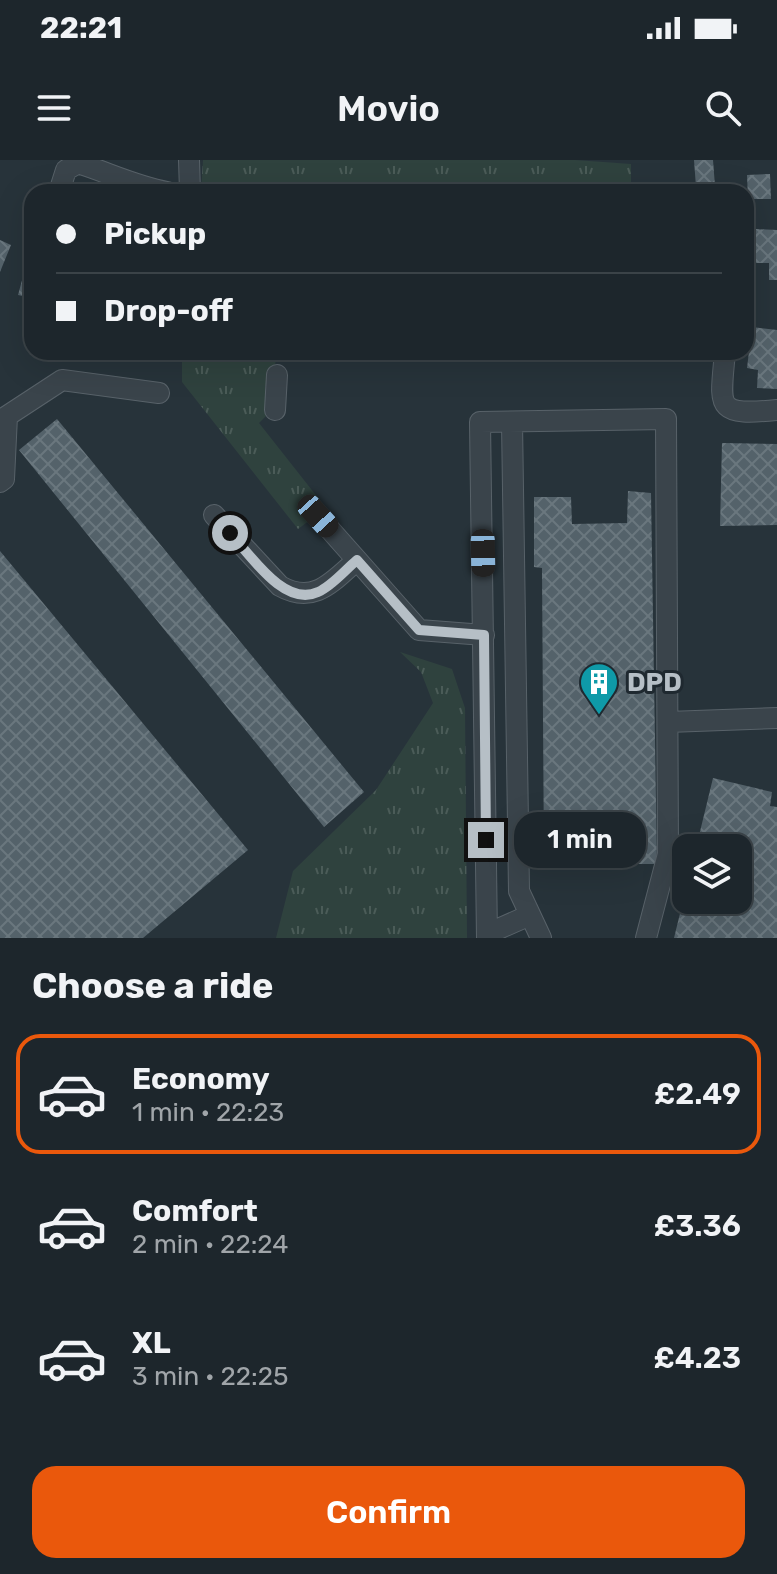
<!DOCTYPE html>
<html lang="en">
<head>
<meta charset="utf-8">
<style>
  :root { --surface:#1d262c; --page:#2a3238; --text:#f1f3f6; --muted:#a0a5a9; --line:#3b4348; --accent:#ea580c }
  body { margin:0; font-family:Rubik,sans-serif; background:var(--page); color:var(--text); height:100vh; display:flex; flex-direction:column; font-size:30px; white-space:nowrap }
  * { box-sizing:border-box; margin:0 }
  p { font-size:26px; color:var(--muted) }
  .icon { flex:none; width:44px; height:44px; fill:none; stroke:currentColor; stroke-width:2; stroke-linecap:round; stroke-linejoin:round }
  .map { position:relative; height:778px; overflow:hidden }
  .sheet { display:flex; flex-direction:column; background:var(--surface); flex:1 }
  .sheet>* { flex:none }
  .top-card { position:absolute; left:24px; top:24px; width:730px; height:176px; border-radius:24px; box-shadow:0 8px 32px #0002,0 0 0 2px var(--line); display:grid; align-content:center; height:176px; padding:0 32px; background:var(--surface) }
  .controls { position:absolute; left:672px; top:674px; display:grid; gap:16px }
  .controls a { display:grid; place-items:center; width:80px; height:80px; border-radius:16px; background:var(--surface); box-shadow:0 8px 32px #0002,0 0 0 2px var(--line); font-size:40px }
  .end { position:absolute; width:36px; height:36px; margin:-18px; border:10px solid #b6bfc6; background:#111; box-shadow:0 0 0 4px #111 }
  .from { border-radius:50% }
  .bubble { position:absolute; height:56px; border-radius:24px; background:var(--surface); box-shadow:0 8px 32px #0002,0 0 0 2px var(--line); font-size:26px; font-weight:600; line-height:56px; text-align:center }
  .car { position:absolute; width:24px; height:48px; margin:-24px -12px; border-radius:10px; box-shadow:0 0 6px 2px #0007; background:linear-gradient(#222 24%,#8ab4d8 0 40%,#222 0 76%,#8ab4d8 0 86%,#222 0) }
  .top-card b { display:flex; align-items:center; gap:28px; height:76px; font-size:30px }
  .top-card b+b { border-top:2px solid var(--line) }
  .top-card i { width:20px; height:20px; background:var(--text) }
  ul { padding:0; list-style:none }
  li { display:flex; align-items:center; gap:24px; height:120px; margin:0 16px 12px; padding:0 16px; border:4px solid transparent; border-radius:24px }
  li div { flex:1 }
  li b { display:block; font-size:30px }
  li em { font-style:normal; font-weight:600 }
  li.active { border-color:var(--accent) }
  li>.icon { width:72px; height:72px; stroke-width:1.5 }
  h2 { padding:0 32px; font-size:36px; line-height:96px }
  .action { display:flex; gap:16px; margin-top:auto; padding:16px 32px }
  .action a { flex:1; height:92px; border-radius:24px; background:var(--accent); color:#fff; font-size:32px; font-weight:600; line-height:92px; text-align:center }
  .status { display:flex; justify-content:space-between; align-items:center; height:56px; padding:0 40px; background:var(--surface); direction:ltr }
  .status svg { height:22px; fill:currentColor }
  header { display:flex; justify-content:space-between; align-items:center; height:104px; padding:0 32px; background:var(--surface); font-size:36px; font-weight:600 }
  .map>svg:first-child { display:block }
  .grass { fill:url(#grass-tufts) }
  .building { fill:url(#building-cross-hatch) }
  .lines { fill:none; stroke-linecap:round; stroke-linejoin:round }
  .minor-casing { stroke:#586269; stroke-width:22 }
  .minor { stroke:#3a444b; stroke-width:20 }
  .route { stroke:#b6bfc6; stroke-width:10 }
  .labels { text-anchor:middle; dominant-baseline:central; stroke-width:6; stroke-linejoin:round; paint-order:stroke }
  .poi-label { font-size:26px; font-weight:bold; fill:#b6bfc6; stroke:#1f2930; text-anchor:start }
</style>
</head>
<body>
<div class="status"><b>22:21</b><svg viewBox="0 0 49 12"><path d="M0 12V9h3v3zM5 12V6h3v6zM10 12V3h3v9zM15 12V0h3v12zM26 1h20v11H26zM47 4h2v5h-2z"/></svg></div>
<header><svg class="icon" aria-label="menu" viewBox="0 0 24 24"><path d="M4 6h16M4 12h16M4 18h16"/></svg>Movio<svg class="icon" aria-label="search" viewBox="0 0 24 24"><circle cx="10" cy="10" r="6"/><path d="M15 15l6 6"/></svg></header>
<div class="map">
<svg width="777" height="778" viewBox="0 0 777 778">
  <defs>
    <pattern id="grass-tufts" width="24" height="20" patternUnits="userSpaceOnUse" patternTransform="scale(2)"><rect width="24" height="20" fill="#2f423e"/><path d="M3 7l-1-3M5 7V3M7 7l1-3M15 17l-1-3M17 17v-4M19 17l1-3" fill="none" stroke="#4b5c58"/></pattern>
    <pattern id="building-cross-hatch" width="8" height="8" patternUnits="userSpaceOnUse" patternTransform="scale(2)"><rect width="8" height="8" fill="#54626a"/><path d="M0 0l8 8M0 8l8-8" fill="none" stroke="#6a777e"/></pattern>
  </defs>
  <rect width="100%" height="100%" fill="#27333a"/>
  <path class="grass" d="M203,0H575L631,4V32H201Z
    M182,192H276L275,209L265,227L268,254L259,263L326,348L298,369L182,222Z
    M400,492L452,509L465,548L467,778H276L293,711L376,630L433,543L421,512Z"/>
  <path class="building" d="M694,0H713L715,26L696,27Z
    M770,14L771,39H748L747,15Z
    M756,69L777,70V120H769V103H754Z
    M0,80L11,85L0,112Z
    M27,102L32,103V138L18,135Z
    M752,167L777,170V229L757,228L758,210L747,208Z
    M57,259L364,632L324,667L19,290Z
    M722,283L777,284V365L720,366Z
    M628,331L651,333L657,704H544L542,408L534,407V337H571L572,364L627,363Z
    M0,391L248,690L143,778H0Z
    M713,618L772,632L770,646L777,647V778H674L685,733L686,740H738V688H696Z"/>
  <g class="lines">
    <defs>
      <path id="minor" d="M189,0L190,32
        M59,32L66,10L78,3C109,13 135,26 167,32
        M725,192C720,248 714,256 777,250
        M275,250L277,215
        M512,262L519,731L541,778
        M0,322L4,319L7,256L62,220L159,233
        M214,355L280,426C314,445 332,422 357,400
        M318,356L419,470L484,475
        M668,562L777,558
        M487,774L530,755
        M487,778L480,262L666,259L668,694L646,778"/>
    </defs>
    <use href="#minor" class="minor-casing"/>
    <use href="#minor" class="minor"/>
  </g>
  <g class="lines">
    <path class="route" d="M230,373C250,394 284,448 318,432C332,426 345,410 357,400L419,470L484,475L486,680"/>
  </g>
  <defs>
    <symbol id="building-pin" viewBox="-11 -11 22 30"><path d="M0 17L-7.5 6A9.5 9.5 0 1 1 7.5 6Z" fill="#0f9aa8" stroke="#1f2930"/><path d="M-4-6H4V6H1V3H-1V6H-4ZM-2.5-4.3h1.7v1.8h-1.7ZM.8-4.3h1.7v1.8H.8ZM-2.5-1h1.7V.8h-1.7ZM.8-1h1.7V.8H.8Z" fill="#fff"/></symbol>
  </defs>
  <g fill-rule="evenodd">
    <use href="#building-pin" x="577" y="500" width="44" height="60"/>
  </g>
  <g class="labels">
    <g class="poi-label">
      <text x="627" y="522">DPD</text>
    </g>
  </g>
</svg>
<div class="controls">
<a><svg class="icon" aria-label="layers" viewBox="0 0 24 24"><path d="M12 4l9 5-9 5-9-5zM3 14l9 5 9-5"/></svg></a>
</div>
<i class="end from" style="left:230px;top:373px"></i>
<i class="end" style="left:486px;top:680px"></i>
<div class="bubble" style="left:514px;top:652px;width:132px">1 min</div>
<i class="car" style="left:318px;top:356px;rotate:138deg"></i>
<i class="car" style="left:483px;top:393px;rotate:179deg"></i>
<div class="top-card">
<b><i class="from"></i>Pickup</b>
<b><i></i>Drop-off</b>
</div>
</div>
<section class="sheet">
<h2>Choose a ride</h2>
<ul>
<li class="active"><svg class="icon" aria-label="car" viewBox="0 0 24 24"><path d="M5 17H2v-5l4-1 3-4h7l3 4 3 1v5h-3M9 17h6M6 11h13"/><circle cx="7" cy="17" r="2"/><circle cx="17" cy="17" r="2"/></svg><div><b>Economy</b><p>1 min · 22:23</p></div><em>£2.49</em></li>
<li><svg class="icon" aria-label="car" viewBox="0 0 24 24"><path d="M5 17H2v-5l4-1 3-4h7l3 4 3 1v5h-3M9 17h6M6 11h13"/><circle cx="7" cy="17" r="2"/><circle cx="17" cy="17" r="2"/></svg><div><b>Comfort</b><p>2 min · 22:24</p></div><em>£3.36</em></li>
<li><svg class="icon" aria-label="car" viewBox="0 0 24 24"><path d="M5 17H2v-5l4-1 3-4h7l3 4 3 1v5h-3M9 17h6M6 11h13"/><circle cx="7" cy="17" r="2"/><circle cx="17" cy="17" r="2"/></svg><div><b>XL</b><p>3 min · 22:25</p></div><em>£4.23</em></li>
</ul>
<div class="action"><a>Confirm</a></div>
</section>
</body>
</html>
